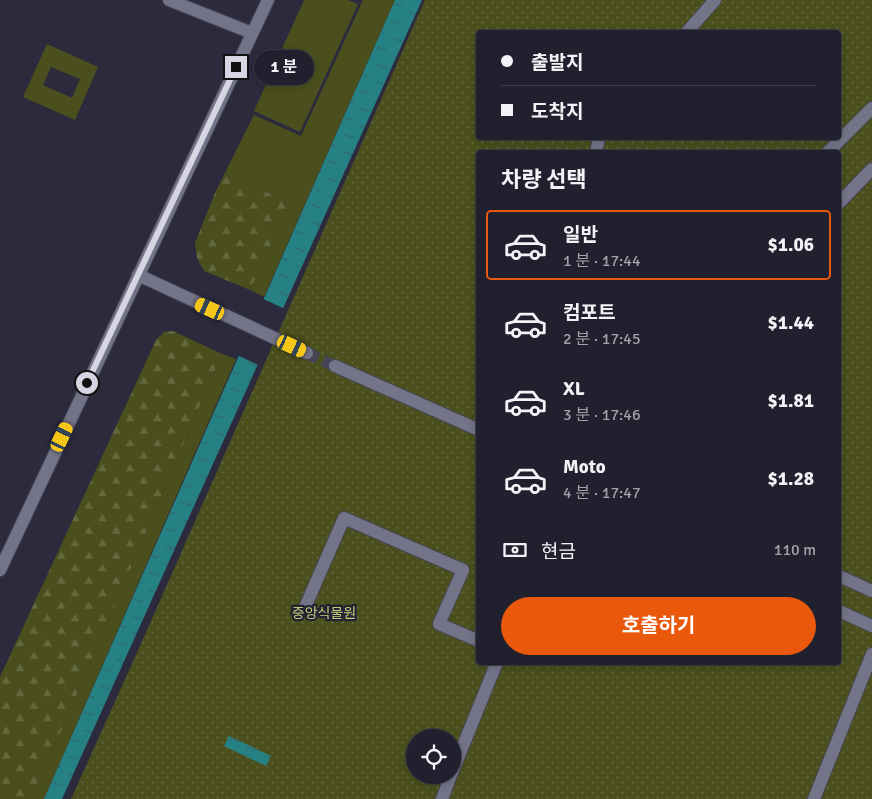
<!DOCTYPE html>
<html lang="ko">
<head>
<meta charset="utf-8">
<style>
  :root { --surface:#21202e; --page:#2d2d3a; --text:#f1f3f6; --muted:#a2a3aa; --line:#3e3e4a; --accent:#ea580c }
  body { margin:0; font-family:Signika,"Noto Sans KR",sans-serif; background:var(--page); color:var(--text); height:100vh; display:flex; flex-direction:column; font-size:19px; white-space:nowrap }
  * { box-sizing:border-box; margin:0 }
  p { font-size:16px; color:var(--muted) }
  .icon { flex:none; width:28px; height:28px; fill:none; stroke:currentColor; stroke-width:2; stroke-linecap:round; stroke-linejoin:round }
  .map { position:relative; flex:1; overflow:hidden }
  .panel { position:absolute; left:476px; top:150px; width:365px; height:515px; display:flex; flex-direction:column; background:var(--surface); border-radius:5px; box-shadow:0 2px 8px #0003,0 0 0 1px var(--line) }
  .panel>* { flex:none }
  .top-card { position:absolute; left:476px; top:30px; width:365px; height:110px; border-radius:5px; box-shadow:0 2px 8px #0003,0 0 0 1px var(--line); display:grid; align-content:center; height:110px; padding:0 25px; background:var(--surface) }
  .buttons { position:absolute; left:406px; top:729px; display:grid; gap:10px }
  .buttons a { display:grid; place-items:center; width:55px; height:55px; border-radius:50%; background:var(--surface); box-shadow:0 2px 8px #0003,0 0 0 1px var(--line); font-size:25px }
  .end { position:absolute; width:22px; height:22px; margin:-11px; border:6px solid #d6d6e2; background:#111; box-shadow:0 0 0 2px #111 }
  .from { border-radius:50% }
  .bubble { position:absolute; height:35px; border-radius:18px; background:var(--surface); box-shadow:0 2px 8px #0003,0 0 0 1px var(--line); font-size:16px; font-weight:700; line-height:35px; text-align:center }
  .car { position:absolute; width:15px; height:30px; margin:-15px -8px; border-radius:6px; box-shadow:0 0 4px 1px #0007; background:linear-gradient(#f5c518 24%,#345 0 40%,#f5c518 0 76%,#345 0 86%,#f5c518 0) }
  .top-card b { display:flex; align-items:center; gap:18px; height:48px; font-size:19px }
  .top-card b+b { border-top:1px solid var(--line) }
  .top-card i { width:12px; height:12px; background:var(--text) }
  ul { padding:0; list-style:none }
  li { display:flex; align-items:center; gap:15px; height:70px; margin:0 10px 8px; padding:0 15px; border:2px solid transparent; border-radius:5px }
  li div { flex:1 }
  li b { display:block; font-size:19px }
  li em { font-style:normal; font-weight:700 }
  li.active { border-color:var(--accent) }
  li>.icon { width:45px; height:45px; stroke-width:1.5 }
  h2 { padding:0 25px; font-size:22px; line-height:60px }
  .pay { display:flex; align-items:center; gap:12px; height:55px; padding:0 25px; font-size:19px }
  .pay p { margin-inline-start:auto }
  .button { display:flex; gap:10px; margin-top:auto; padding:10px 25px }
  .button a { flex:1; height:58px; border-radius:30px; background:var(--accent); color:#fff; font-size:20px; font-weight:700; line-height:58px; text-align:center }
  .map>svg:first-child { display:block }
  .green { fill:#4a4f1d; fill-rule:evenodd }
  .forest { fill:url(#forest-firs) }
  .garden { fill:url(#garden-dots); fill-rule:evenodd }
  .water { fill:url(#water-ripples) }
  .pier { fill:#2c2b3e }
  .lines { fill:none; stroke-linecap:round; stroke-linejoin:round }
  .minor-tunnel { stroke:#464557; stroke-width:12; stroke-dasharray:12 6; stroke-linecap:butt }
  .minor-casing { stroke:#474655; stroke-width:14 }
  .minor { stroke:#747489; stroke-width:12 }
  .route { stroke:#d6d6e2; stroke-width:6 }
  .labels { text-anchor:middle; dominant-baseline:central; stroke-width:4.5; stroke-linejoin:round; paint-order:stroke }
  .park-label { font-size:14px; fill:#c2cc74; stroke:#222234 }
</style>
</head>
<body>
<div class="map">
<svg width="872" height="799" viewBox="0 0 872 799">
  <defs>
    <pattern id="forest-firs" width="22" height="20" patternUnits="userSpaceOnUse" patternTransform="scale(1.25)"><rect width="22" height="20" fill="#4a4f1d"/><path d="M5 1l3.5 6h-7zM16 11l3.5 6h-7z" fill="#63683e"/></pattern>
    <pattern id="garden-dots" width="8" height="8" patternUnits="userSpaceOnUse" patternTransform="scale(1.25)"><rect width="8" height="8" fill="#4a4f1d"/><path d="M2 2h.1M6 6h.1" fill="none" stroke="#63683e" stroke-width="1.8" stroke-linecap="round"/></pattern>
    <pattern id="water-ripples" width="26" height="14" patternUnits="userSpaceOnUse" patternTransform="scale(1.25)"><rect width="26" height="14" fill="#268185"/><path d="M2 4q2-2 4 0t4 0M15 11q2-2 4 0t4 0" fill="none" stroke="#30676b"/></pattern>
  </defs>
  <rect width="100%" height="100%" fill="#2c2b3e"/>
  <path class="green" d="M304,0H348L358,4L300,132L254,111Z
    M363,0H395L264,297L250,290L291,204L225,173L254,115L301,136Z
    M47,44L98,67L75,120L23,97ZM51,67L80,79L72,98L43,85Z
    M222,354L236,359L44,799H32Z"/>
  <path class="forest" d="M225,173L291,204L250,290L204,271L197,258L195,243L215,193Z
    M173,331L222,354L32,799H0V677L156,340L164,332Z"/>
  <path class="garden" d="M425,0H872V799H71L136,655ZM479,32H839V138H479ZM479,152H839V662H479ZM415,738H452V775H415Z"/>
  <path class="water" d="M395,0H422L62,799H44Z
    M229,736L271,756L266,766L224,746Z"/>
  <path class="pier" d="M261,298L285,309L260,366L235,354Z"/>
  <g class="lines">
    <path class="minor-tunnel" d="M307,353L335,366"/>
    <defs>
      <path id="minor" d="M169,0L252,33
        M687,32L715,0
        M596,152L599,138
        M828,152L872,108
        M839,203L872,169
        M138,275L307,353
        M335,366L479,430
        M0,570L268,0
        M839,576L872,591
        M306,605L344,518L463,570L439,624L479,641
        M839,611L872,626
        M452,773L497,662
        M442,799L451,775
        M814,799L872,654"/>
    </defs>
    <use href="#minor" class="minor-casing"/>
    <use href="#minor" class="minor"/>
  </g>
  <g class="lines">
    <path class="route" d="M87,383L236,67"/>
  </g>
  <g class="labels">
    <g class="park-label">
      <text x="324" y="613">중앙식물원</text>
    </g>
  </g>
</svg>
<div class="buttons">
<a><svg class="icon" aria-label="locate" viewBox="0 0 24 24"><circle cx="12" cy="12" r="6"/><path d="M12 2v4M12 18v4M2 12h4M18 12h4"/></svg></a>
</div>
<i class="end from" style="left:87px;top:383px"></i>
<i class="end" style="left:236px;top:67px"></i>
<div class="bubble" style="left:254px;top:50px;width:60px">1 분</div>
<i class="car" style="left:210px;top:309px;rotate:294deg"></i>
<i class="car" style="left:292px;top:346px;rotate:115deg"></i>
<i class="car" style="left:62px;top:437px;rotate:25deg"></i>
<div class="top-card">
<b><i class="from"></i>출발지</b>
<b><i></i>도착지</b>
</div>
<section class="panel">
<h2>차량 선택</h2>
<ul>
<li class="active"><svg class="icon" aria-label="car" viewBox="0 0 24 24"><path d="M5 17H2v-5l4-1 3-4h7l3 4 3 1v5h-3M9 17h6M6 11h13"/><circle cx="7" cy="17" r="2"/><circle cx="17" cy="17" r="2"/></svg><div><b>일반</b><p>1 분 · 17:44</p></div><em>$1.06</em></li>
<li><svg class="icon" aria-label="car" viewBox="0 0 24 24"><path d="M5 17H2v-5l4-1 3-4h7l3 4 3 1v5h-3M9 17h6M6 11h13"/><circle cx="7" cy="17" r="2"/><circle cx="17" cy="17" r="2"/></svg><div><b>컴포트</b><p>2 분 · 17:45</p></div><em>$1.44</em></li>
<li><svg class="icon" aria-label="car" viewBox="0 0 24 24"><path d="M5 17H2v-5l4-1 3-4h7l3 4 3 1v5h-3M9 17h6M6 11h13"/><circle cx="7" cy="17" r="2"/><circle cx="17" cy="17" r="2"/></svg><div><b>XL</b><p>3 분 · 17:46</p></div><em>$1.81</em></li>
<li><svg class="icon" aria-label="car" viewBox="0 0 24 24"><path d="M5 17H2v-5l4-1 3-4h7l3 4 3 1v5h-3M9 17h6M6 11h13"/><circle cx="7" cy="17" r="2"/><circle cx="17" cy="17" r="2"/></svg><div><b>Moto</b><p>4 분 · 17:47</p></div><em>$1.28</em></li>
</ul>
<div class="pay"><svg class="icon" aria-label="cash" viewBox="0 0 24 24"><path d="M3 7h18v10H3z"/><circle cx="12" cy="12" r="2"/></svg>현금<p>110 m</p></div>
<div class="button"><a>호출하기</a></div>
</section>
</div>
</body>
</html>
